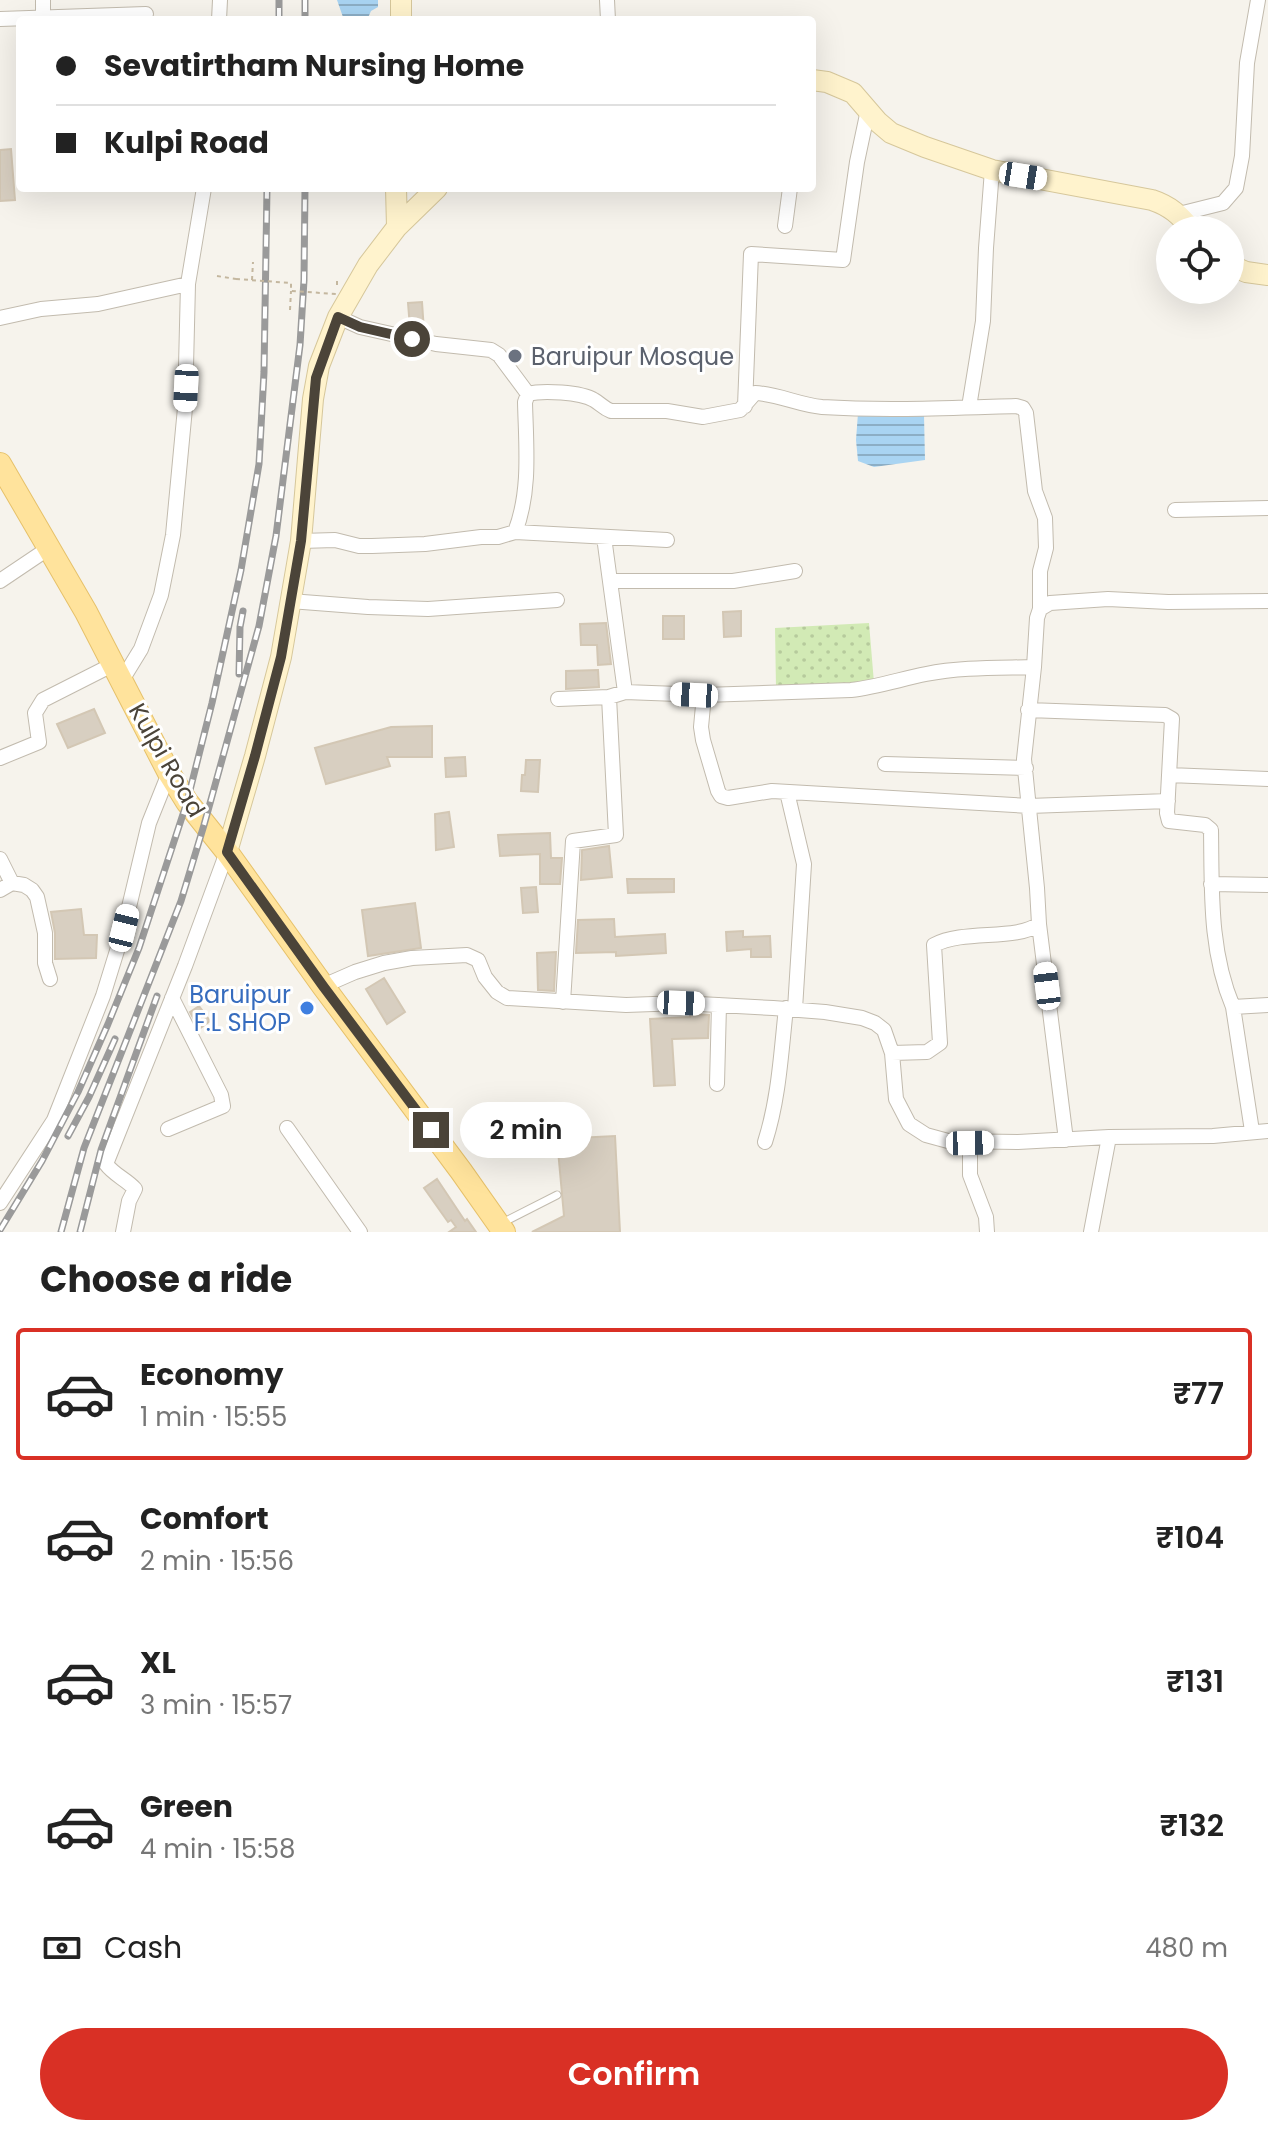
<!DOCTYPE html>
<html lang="en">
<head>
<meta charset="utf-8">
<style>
  :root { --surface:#fff; --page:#f6f6f6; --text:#222; --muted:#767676; --line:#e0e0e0; --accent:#d93025 }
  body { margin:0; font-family:Poppins,sans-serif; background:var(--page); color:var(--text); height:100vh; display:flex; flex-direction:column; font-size:30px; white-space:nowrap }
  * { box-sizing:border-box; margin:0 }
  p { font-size:26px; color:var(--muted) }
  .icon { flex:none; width:44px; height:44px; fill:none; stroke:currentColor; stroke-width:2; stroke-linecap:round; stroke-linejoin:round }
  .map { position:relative; height:1232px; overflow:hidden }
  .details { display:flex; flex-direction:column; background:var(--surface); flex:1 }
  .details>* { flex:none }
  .guide { position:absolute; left:16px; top:16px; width:800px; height:176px; border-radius:8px; box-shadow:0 8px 32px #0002; display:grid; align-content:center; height:176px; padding:0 40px; background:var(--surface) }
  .controls { position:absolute; left:1156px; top:216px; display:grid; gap:16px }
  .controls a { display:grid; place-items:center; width:88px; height:88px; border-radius:50%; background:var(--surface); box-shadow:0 8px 32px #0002; font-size:40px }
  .end { position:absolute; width:36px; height:36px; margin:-18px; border:10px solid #4b4439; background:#fff; box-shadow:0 0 0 4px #fff }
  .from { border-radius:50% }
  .bubble { position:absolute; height:56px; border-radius:28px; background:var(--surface); box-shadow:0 8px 32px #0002; font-size:26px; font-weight:600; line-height:56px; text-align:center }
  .car { position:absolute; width:24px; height:48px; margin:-24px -12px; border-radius:10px; box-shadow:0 0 6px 2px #0007; background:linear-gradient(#fff 24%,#345 0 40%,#fff 0 76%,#345 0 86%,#fff 0) }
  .guide b { display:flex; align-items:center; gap:28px; height:76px; font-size:30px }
  .guide b+b { border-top:2px solid var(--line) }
  .guide i { width:20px; height:20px; background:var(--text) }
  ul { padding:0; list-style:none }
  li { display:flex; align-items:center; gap:24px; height:132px; margin:0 16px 12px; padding:0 24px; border:4px solid transparent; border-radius:8px }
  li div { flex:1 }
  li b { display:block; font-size:30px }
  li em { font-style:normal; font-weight:600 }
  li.on { border-color:var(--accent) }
  li>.icon { width:72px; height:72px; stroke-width:1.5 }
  h2 { padding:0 40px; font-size:36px; line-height:96px }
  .pay { display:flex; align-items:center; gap:20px; height:88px; padding:0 40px; font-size:30px }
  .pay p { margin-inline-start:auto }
  .primary-button { display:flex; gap:16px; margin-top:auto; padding:16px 40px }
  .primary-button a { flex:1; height:92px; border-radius:48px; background:var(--accent); color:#fff; font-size:32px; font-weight:600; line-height:92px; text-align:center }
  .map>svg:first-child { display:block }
  .park { fill:url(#park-dots) }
  .water { fill:url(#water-rules) }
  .building { fill:#d8cfc1; stroke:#d3c7b4; stroke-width:2 }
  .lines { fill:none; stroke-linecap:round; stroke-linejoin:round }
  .lane-casing { stroke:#c2bbae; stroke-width:9 }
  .street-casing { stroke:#c2bbae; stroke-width:16 }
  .secondary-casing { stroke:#d6c79b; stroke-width:22 }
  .primary-casing { stroke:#e6c16a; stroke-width:24 }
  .path { stroke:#c4b79f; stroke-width:2; stroke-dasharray:4 4; stroke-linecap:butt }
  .lane { stroke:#fff; stroke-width:7 }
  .street { stroke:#fff; stroke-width:14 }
  .secondary { stroke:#fff3cd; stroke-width:20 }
  .primary { stroke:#ffe39c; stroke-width:22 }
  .rail-casing { stroke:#9a9a9a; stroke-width:7 }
  .rail { stroke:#fff; stroke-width:4; stroke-dasharray:12; stroke-linecap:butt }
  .path-bridge { stroke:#c4b79f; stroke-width:2; stroke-dasharray:4 4; stroke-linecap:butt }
  .route { stroke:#4b4439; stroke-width:10 }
  .worship-dot { fill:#6b7280; stroke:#fff; stroke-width:3 }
  .shop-dot { fill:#3f7fe0; stroke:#fff; stroke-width:3 }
  .labels { text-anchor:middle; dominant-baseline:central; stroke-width:6; stroke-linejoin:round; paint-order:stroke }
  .worship-label { font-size:24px; fill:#5b616d; stroke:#fff; text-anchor:start }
  .street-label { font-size:24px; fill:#4b4439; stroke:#fff }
  .shop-label { font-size:24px; fill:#366cbe; stroke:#fff; text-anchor:end }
</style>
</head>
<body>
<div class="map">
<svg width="1268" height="1232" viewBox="0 0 1268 1232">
  <defs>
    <pattern id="park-dots" width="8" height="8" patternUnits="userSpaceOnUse" patternTransform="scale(2)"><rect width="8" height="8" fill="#d2eab5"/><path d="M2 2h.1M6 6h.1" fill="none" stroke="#b6ca9c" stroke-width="1.8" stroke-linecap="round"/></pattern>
    <pattern id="water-rules" width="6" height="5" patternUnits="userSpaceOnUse" patternTransform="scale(2)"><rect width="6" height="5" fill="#a9d4f2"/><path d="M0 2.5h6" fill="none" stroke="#8caec5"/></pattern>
  </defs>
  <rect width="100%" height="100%" fill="#f6f3ec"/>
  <path class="park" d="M869,623L874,683L776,688L775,628Z"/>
  <path class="water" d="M337,0H378V7L371,11L367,20H344Z
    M858,413L924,415L925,460L874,467L858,461L856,440Z"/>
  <path class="building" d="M11,149L15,200L0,201V150Z
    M422,302L424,331L410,328L408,303Z
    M741,611V636L724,637L723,612Z
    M663,616H684V639H663Z
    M606,623L611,664L598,665L597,645H581L580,624Z
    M598,670L599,687L566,689V671Z
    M94,709L105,733L68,748L57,724Z
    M432,726V757H387L390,766L326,784L315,748L391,727Z
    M465,757L466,776L446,777L445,758Z
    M526,760H540L538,792L521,791L522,775H525Z
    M449,812L454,847L436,850L435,814Z
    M550,833L551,858H562L560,884H540V854L500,856L498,835Z
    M609,846L612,877L581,880L582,850Z
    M627,879H674V892L628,893Z
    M536,887L538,912L523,913L521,888Z
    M415,903L421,948L368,956L362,910Z
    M81,909L84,935H97L96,958L55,959V933L51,912Z
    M614,919L615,937L665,934L666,953L616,956V952L576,953L578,920Z
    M743,931V937L770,936L771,957H751V949L727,951L726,932Z
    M556,952L554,991L538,990L537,953Z
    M384,978L405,1012L387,1024L366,989Z
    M199,1006L210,1021L199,1029L190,1012Z
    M690,1014L709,1015L708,1038L672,1039L675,1085L654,1086L650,1019L690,1017Z
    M615,1136L620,1232H532L564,1216L557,1139Z
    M437,1179L465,1221L467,1219L476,1232H449L456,1227L451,1220L448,1222L424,1188Z"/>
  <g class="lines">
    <defs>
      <path id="lane" d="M502,1223L557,1195"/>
      <path id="street" d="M607,0L608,20
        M0,19L146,14
        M43,19V0
        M219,20L220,0
        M1179,214L1223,203L1236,188L1242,156L1247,63L1258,0
        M785,226L790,188
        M338,317L360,327L436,344L491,350L499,355L528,394
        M0,318L41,309L98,304L188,284
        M745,406L751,254L843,260L857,162L868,110
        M969,407L983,321L986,248L992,170
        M1175,510L1268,508
        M515,532L667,540
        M604,537L625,692
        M301,541L335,540L359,546H372L425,544L481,537H498L515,532C531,491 526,445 525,402L528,394C542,390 581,392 594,400C601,404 603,408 611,411H667L703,417L740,410L755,393C778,394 799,405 822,407C886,411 951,408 1016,406L1023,408L1026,413L1035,491L1045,518L1046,548L1040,571V609
        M0,581L49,548
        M610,581H733L795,571
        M290,601L368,607L428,609L557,600
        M122,680L141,649L161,595L173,535L185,408L188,284L204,188
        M704,695L701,727L703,740L718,791L721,796L728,798L772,791L1029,806L1168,801
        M558,699L609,697L625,692L704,695L851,690C877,687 901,679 926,674C961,667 998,668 1034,667L1037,618L1040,609L1050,603L1108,599L1168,602L1268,601
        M1028,710L1165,715L1172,719L1167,813L1169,821L1205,825L1211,830C1212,890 1209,950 1233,1007L1268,1005
        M0,758L39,742L35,713L43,700L114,664
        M885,764L1026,768
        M1169,775L1268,779
        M787,792L804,864L795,1009
        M0,859L12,883
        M1211,884L1268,885
        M0,890L12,883L24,885L32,890L37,897L45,933V963L50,979
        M1039,924L1066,1140
        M323,986L355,972L384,963L412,958L467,955L478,960L485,977L497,992L507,998L626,1005L681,1003L773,1008L825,1012L862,1018L875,1023L884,1030L892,1053L896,1099L909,1124L926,1135L948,1141L1018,1142L1109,1137L1213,1136L1268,1131
        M563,1002L573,841L616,835L609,697
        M1233,1007L1252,1131
        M892,1053L927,1052L940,1043L934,945C964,929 1016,941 1039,924L1037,888L1024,759L1034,667
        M717,1084L719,1005
        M287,1128L360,1232
        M168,1129L223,1106L221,1095L172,998
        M765,1142C779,1098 781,1053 786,1008
        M970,1143V1175L986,1217L987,1232
        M0,1203L54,1120L103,996L124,928L149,823L169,773
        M123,1232L129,1201L135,1189C126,1179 114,1175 106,1164L185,966L227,852
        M1091,1232L1109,1137"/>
      <path id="secondary" d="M401,20V0
        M812,80L827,82L853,93L878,122L891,133L925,147L992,170L1152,200C1170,206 1180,215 1192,230
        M396,188L397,227
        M1230,265L1246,272L1268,275
        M227,852L255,756L281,657L301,541L313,399L319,366L338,317L368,265L397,227L437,188"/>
      <path id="primary" d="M0,464L86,612L169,773L187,802L227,852L323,986L461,1171L504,1232"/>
    </defs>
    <use href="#lane" class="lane-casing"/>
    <use href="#street" class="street-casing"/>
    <use href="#secondary" class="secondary-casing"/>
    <use href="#primary" class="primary-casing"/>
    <path class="path" d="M217,276L236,279
      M252,280L253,262
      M337,285V277
      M290,310L291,291"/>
    <use href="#lane" class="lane"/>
    <use href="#street" class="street"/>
    <use href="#secondary" class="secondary"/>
    <use href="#primary" class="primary"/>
    <defs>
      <path id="rail" d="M305,0V20
        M279,20V0
        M239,674L240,627L243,611
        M68,1136L89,1097L115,1039
        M0,1230L42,1161L78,1092L108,1024L139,948L187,802L212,703L241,570L259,464L264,372L267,188
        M61,1232L84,1148L181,901L204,825L259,626L276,536L300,345L304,280L305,188
        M80,1232L101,1150L157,996"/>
    </defs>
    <use href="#rail" class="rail-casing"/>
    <use href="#rail" class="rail"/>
    <path class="path-bridge" d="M236,279L291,283V291L337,294"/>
  </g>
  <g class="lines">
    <path class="route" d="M412,339L360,327L338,317L316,378L301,541L281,657L255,756L227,852L323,986L431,1130"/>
  </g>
  <circle class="worship-dot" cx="515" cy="356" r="8"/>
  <circle class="shop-dot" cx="307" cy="1008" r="8"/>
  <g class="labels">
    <g class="worship-label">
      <text x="531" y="356">Baruipur Mosque</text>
    </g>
    <g class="street-label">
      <text transform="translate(167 760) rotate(60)">Kulpi Road</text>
    </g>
    <g class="shop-label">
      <text x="291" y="994">Baruipur<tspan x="291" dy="28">F.L SHOP</tspan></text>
    </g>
  </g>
</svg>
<div class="controls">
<a><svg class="icon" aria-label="locate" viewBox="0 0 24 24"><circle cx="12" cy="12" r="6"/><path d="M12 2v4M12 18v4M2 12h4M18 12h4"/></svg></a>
</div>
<i class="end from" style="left:412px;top:339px"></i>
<i class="end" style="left:431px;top:1130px"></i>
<div class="bubble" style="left:460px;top:1102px;width:132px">2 min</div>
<i class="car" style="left:1023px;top:176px;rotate:99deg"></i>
<i class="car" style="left:186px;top:388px;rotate:183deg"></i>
<i class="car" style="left:694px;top:695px;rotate:273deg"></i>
<i class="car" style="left:124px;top:928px;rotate:14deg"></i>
<i class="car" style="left:1047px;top:986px;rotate:353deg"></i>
<i class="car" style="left:681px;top:1003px;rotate:92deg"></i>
<i class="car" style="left:970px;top:1143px;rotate:89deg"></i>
<div class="guide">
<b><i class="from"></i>Sevatirtham Nursing Home</b>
<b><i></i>Kulpi Road</b>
</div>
</div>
<section class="details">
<h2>Choose a ride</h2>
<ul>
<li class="on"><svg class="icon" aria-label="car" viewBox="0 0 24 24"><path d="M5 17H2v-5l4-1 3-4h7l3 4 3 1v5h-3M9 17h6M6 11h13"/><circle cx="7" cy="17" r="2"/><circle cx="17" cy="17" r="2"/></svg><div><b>Economy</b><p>1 min · 15:55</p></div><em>₹77</em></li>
<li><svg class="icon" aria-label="car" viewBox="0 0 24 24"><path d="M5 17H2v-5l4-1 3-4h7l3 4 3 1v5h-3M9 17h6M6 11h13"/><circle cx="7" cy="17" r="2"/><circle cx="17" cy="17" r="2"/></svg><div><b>Comfort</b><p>2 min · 15:56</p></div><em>₹104</em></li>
<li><svg class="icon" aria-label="car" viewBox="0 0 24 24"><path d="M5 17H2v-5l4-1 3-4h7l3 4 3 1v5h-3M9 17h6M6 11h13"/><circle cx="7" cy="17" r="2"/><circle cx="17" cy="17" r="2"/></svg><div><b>XL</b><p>3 min · 15:57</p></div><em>₹131</em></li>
<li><svg class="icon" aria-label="car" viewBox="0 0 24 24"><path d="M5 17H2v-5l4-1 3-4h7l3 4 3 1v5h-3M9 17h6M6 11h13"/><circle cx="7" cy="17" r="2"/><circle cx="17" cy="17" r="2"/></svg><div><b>Green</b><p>4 min · 15:58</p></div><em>₹132</em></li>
</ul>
<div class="pay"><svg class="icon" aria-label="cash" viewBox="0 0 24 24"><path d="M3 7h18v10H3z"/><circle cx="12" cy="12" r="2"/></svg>Cash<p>480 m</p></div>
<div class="primary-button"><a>Confirm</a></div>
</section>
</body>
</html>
